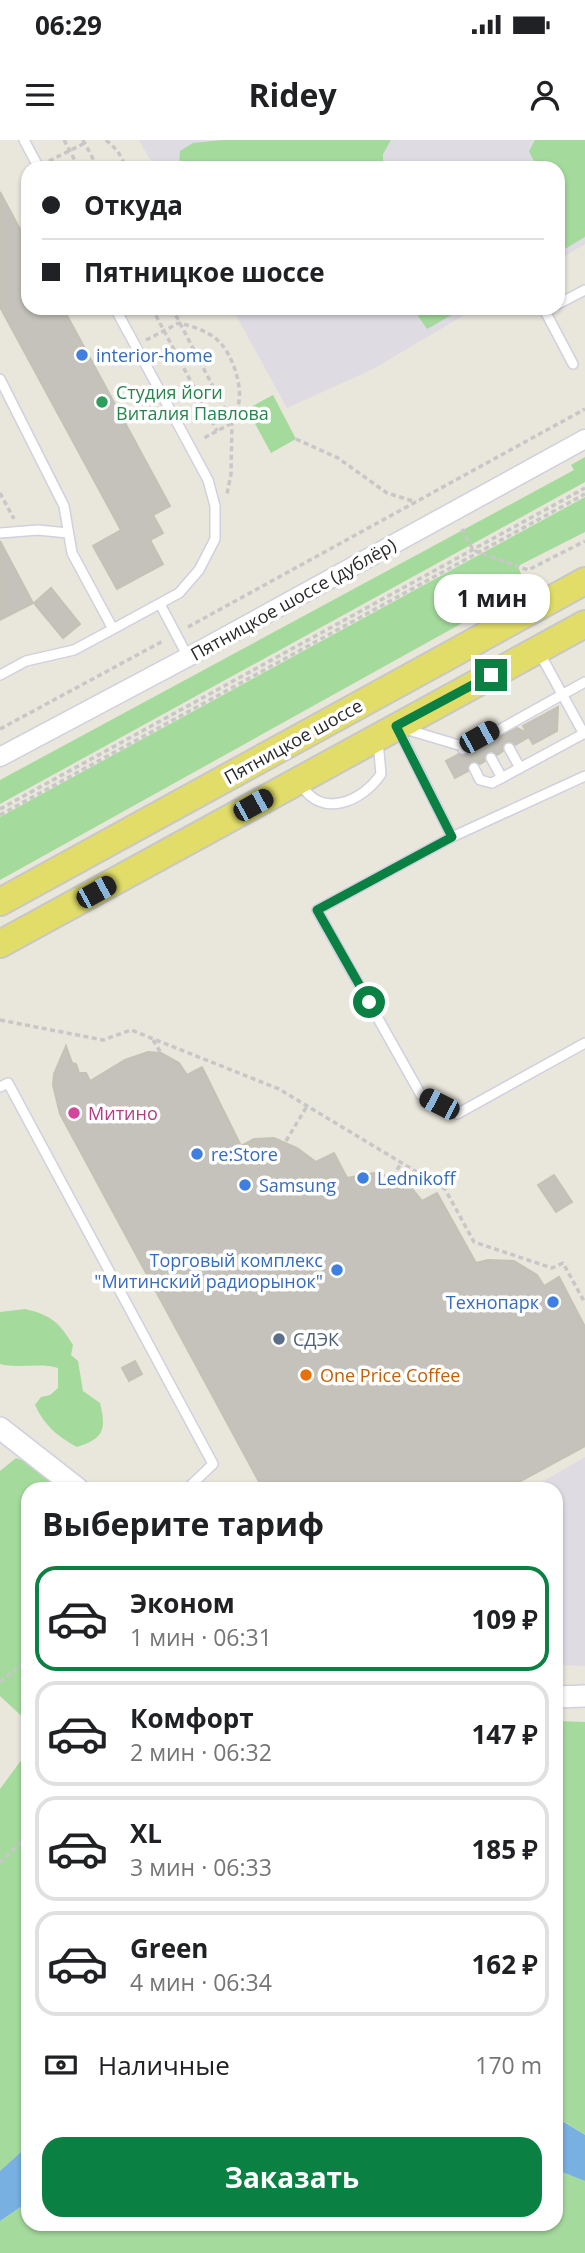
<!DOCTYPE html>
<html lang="ru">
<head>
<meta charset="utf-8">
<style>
  :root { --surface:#fff; --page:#f6f6f6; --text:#202124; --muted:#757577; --line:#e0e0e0; --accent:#0b8043 }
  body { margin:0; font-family:"Open Sans",sans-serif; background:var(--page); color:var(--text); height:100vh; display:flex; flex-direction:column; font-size:26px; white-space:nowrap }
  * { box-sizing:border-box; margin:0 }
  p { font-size:23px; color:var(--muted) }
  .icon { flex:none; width:38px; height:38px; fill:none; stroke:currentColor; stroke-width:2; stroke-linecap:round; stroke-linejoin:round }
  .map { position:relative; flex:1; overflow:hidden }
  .panel { position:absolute; left:21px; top:1342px; width:542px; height:749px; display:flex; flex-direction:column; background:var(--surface); border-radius:21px; box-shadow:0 2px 5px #0004 }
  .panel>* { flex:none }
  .hud { position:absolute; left:21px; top:21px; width:544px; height:154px; border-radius:21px; box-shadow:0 2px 5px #0004; display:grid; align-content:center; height:154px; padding:0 21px; background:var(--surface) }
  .end { position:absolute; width:32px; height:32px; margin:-16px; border:9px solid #0b8043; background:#fff; box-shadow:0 0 0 4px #fff }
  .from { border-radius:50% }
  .bubble { position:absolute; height:49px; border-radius:21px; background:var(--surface); box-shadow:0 2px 5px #0004; font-size:23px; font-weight:700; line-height:49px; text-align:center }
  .car { position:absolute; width:21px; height:42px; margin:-21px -10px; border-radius:9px; box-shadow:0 0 5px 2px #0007; background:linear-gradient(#222 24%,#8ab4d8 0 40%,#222 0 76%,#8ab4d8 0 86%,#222 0) }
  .hud b { display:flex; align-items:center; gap:24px; height:66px; font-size:26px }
  .hud b+b { border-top:2px solid var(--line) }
  .hud i { width:18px; height:18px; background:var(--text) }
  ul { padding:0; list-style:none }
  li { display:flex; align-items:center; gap:21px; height:105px; margin:0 14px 10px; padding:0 7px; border:4px solid var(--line); border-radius:21px }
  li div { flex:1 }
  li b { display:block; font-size:26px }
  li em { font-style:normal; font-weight:700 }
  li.on { border-color:var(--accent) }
  li>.icon { width:63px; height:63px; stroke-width:1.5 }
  h2 { padding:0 21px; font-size:32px; line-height:84px }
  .pay { display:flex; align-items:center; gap:18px; height:77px; padding:0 21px; font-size:26px }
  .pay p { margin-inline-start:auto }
  .cta { display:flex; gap:14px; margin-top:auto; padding:14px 21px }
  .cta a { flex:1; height:80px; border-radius:21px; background:var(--accent); color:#fff; font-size:28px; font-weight:700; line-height:80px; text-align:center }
  .status { display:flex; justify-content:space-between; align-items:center; height:49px; padding:0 35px; background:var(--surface); direction:ltr }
  .status svg { height:19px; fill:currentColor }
  header { display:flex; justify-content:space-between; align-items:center; height:91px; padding:0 21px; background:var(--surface); font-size:32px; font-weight:700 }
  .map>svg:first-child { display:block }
  .industrial { fill:#dedbe2 }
  .green { fill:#a5da9d }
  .water { fill:#78b0e1 }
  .building { fill:#c4c2ba; stroke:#c4c1b5; stroke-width:2 }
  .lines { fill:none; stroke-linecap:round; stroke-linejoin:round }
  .service-casing { stroke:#d0d0df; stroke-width:12 }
  .minor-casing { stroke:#d0d0df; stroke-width:21 }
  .tertiary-casing { stroke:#d0d0df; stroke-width:24 }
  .primary-casing { stroke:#c7c7c7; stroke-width:30 }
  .path { stroke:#c7c7c7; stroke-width:3.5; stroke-dasharray:5 3.5; stroke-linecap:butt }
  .service { stroke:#fff; stroke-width:9 }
  .minor { stroke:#fff; stroke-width:18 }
  .tertiary { stroke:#fff; stroke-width:21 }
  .primary { stroke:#e1dd68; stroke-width:26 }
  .route { stroke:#0b8043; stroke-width:9 }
  .shop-dot { fill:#3f7fe0; stroke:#fff; stroke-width:2.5 }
  .leisure-dot { fill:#2e9e5b; stroke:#fff; stroke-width:2.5 }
  .hotel-dot { fill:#d1479c; stroke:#fff; stroke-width:2.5 }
  .service-dot { fill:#5c6f8a; stroke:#fff; stroke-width:2.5 }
  .food-dot { fill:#e8710a; stroke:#fff; stroke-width:2.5 }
  .labels { text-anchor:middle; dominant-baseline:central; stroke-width:7; stroke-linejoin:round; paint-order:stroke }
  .shop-label { font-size:18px; fill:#366cbe; stroke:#fff; text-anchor:start }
  .leisure-label { font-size:18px; fill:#27864d; stroke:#fff; text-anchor:start }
  .street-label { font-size:18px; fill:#282828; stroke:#fff }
  .hotel-label { font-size:18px; fill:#b23c85; stroke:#fff; text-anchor:start }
  .service-label { font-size:18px; fill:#4e5e75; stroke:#fff; text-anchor:start }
  .food-label { font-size:18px; fill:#c56008; stroke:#fff; text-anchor:start }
</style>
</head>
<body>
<div class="status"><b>06:29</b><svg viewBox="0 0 49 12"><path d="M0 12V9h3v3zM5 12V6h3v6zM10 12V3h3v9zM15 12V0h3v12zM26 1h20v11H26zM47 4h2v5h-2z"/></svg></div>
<header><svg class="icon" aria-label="menu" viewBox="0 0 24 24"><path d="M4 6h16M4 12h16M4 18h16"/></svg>Ridey<svg class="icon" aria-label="person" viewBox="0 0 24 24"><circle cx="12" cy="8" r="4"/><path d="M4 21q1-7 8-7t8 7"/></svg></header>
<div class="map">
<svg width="585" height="2113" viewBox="0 0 585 2113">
  <rect width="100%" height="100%" fill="#e9e6db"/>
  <path class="industrial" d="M139,0H585V104L558,120V28H155Z
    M232,168H476L373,229L287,268Z
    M585,1317V1526L557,1525L556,1349H530Z"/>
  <path class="green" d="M223,0H391L383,14V28H183L179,26L180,11L193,3Z
    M535,0H585V97L558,113V28C539,28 537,29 529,11Z
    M416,168H464L427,189L418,176Z
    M273,255L296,299L271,313L247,269Z
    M585,317V342L0,664V640L574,330L571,325Z
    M585,357V392L518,426L524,441L484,471L0,740V677Z
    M25,1169C51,1175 59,1182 73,1205L71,1215L78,1221L83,1251L100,1263C106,1289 105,1298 77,1307C57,1296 45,1286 35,1265L41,1257L50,1255L58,1248V1228C40,1222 18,1229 0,1224V1172Z
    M16,1318L28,1322L63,1349H28V1582L0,1556V1331Z
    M556,1581L585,1582V1995L557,1977Z
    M28,1611V2009L22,2011L0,2031V1649Z
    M557,2030L585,2041V2113H0V2081L28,2062V2084H556Z"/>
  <path class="water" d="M556,1977L585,1995V2041L557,2030Z
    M28,2009V2062L0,2081V2031L22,2011Z"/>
  <path class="building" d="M0,52L28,104V168H63L170,366L153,375L163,393L150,400L163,424L117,449L93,406L121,390L0,167Z
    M0,401L33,463L0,480Z
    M51,448L80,484L63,498L34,463Z
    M558,567L557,591L533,604L529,597L515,605L512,602H506L503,605V611L497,615L492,611L487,612L484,617L485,621L480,624L475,621L470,622L468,631L455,638L446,621L459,614L466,615L470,610L494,596H502L517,588L527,593L523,586Z
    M66,906L72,923L76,924L79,933H86L90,941L125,920L148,912L161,913L179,923L187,935L202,927L241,1006L254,999L274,998L297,1008L316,1022L334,1013L347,1038L374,1033L393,1037L409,1045L422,1061L437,1053L476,1123L488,1120L514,1121L537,1135L544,1146L559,1137L585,1187V1306L506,1349H263L60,974L53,945L54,934Z
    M554,1035L572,1062L556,1072L538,1045Z
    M135,1221L142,1234L129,1241L122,1228Z"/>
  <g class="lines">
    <defs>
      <path id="service" d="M24,0L39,28
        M558,164L585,150
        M551,168L545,171L573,224
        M0,239L64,366L72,413L113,489L179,453L199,430L215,399V366L208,340L115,168
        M0,393L38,390L68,393
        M160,464L188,517
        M539,512L584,594
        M0,535L26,521L74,510L113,489
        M398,589L452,697
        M405,589L462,606L463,609
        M462,606L493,589L499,590L585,542
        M509,608L520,628
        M491,618L502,638
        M474,628L480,640L492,643L585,593
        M585,636L452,697L317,770L421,955L457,974L585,903
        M301,644C321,680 363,661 381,634L378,602
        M0,947L8,943L213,1324L187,1349"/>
      <path id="minor" d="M0,617L188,517L585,299"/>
      <path id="tertiary" d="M0,1288L78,1349
        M556,1557L585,1556"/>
      <path id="primary" d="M0,762L585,441
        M0,804L585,484"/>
    </defs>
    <use href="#service" class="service-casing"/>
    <use href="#minor" class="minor-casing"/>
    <use href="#tertiary" class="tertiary-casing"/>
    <use href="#primary" class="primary-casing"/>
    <path class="path" d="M64,0L79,28
      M83,0L98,28
      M106,0L117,10L127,28
      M49,21L85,3
      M152,168L217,291
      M172,168L232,283L231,334L227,354
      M146,200L179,183C191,186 205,190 215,198C231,210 242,242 239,262C237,269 234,276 232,283L202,299
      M296,299L338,318L387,353L416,362
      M0,353L14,379
      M462,389L473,410L528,430L585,401
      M188,487L585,269
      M0,589L163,501
      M0,669L585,348
      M0,675L585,354
      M0,880L103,900L131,890L279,949L445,1049L474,1102L552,1128L563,1123L585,1163
      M153,900L161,913
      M286,1001L307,966
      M393,1037L401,1023
      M0,1542L28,1519
      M0,1723L28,1695"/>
    <use href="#service" class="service"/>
    <use href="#minor" class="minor"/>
    <use href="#tertiary" class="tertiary"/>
    <use href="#primary" class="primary"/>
  </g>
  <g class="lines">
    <path class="route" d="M369,862L317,770L452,697L396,586L491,535"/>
  </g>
  <g class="shop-dot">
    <circle cx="82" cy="215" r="7"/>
    <circle cx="197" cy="1014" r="7"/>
    <circle cx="363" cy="1038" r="7"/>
    <circle cx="245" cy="1045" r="7"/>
    <circle cx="337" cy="1130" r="7"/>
    <circle cx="553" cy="1162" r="7"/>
  </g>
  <circle class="leisure-dot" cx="102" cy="262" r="7"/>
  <circle class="hotel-dot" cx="74" cy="973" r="7"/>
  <circle class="service-dot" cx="279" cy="1199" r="7"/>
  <circle class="food-dot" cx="306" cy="1235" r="7"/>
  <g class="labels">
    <g class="shop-label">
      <text x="96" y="215">interior-home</text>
      <text x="211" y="1014">re:Store</text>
      <text x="377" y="1038">Lednikoff</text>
      <text x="259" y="1045">Samsung</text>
      <text x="323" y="1120" text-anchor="end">Торговый комплекс<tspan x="323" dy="21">"Митинский радиорынок"</tspan></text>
      <text x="539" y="1162" text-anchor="end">Технопарк</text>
    </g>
    <g class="leisure-label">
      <text x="116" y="252">Студия йоги<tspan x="116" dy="21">Виталия Павлова</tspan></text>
    </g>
    <g class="street-label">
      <text transform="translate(293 459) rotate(-29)">Пятницкое шоссе (дублёр)</text>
      <text transform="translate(293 601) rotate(-29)">Пятницкое шоссе</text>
    </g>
    <g class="hotel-label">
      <text x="88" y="973">Митино</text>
    </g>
    <g class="service-label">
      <text x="293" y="1199">СДЭК</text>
    </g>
    <g class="food-label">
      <text x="320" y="1235">One Price Coffee</text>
    </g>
  </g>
</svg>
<i class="end from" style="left:369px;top:862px"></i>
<i class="end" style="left:491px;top:535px"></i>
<div class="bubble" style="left:434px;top:434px;width:116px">1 мин</div>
<i class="car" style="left:479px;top:597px;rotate:61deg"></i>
<i class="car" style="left:253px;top:665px;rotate:61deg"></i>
<i class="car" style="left:96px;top:752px;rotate:61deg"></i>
<i class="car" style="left:439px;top:964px;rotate:297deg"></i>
<div class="hud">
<b><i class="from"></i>Откуда</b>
<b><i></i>Пятницкое шоссе</b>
</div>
<section class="panel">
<h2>Выберите тариф</h2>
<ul>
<li class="on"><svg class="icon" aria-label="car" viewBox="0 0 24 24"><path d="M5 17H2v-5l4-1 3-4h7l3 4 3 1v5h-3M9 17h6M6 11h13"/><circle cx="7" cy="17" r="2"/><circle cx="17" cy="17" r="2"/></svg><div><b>Эконом</b><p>1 мин · 06:31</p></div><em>109 ₽</em></li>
<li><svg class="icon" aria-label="car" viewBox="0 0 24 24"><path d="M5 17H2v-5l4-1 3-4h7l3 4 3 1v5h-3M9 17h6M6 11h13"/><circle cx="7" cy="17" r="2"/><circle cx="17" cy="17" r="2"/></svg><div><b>Комфорт</b><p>2 мин · 06:32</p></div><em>147 ₽</em></li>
<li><svg class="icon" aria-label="car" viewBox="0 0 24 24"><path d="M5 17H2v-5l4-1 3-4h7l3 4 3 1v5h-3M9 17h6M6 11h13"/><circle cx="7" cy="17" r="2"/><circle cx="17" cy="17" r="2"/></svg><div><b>XL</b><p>3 мин · 06:33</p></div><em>185 ₽</em></li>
<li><svg class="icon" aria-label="car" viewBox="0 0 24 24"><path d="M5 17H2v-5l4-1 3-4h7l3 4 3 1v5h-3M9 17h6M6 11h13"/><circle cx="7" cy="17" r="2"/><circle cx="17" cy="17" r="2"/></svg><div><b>Green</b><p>4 мин · 06:34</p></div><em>162 ₽</em></li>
</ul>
<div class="pay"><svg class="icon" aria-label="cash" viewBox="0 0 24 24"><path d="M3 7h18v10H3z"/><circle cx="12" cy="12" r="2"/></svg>Наличные<p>170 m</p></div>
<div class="cta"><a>Заказать</a></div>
</section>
</div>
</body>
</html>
